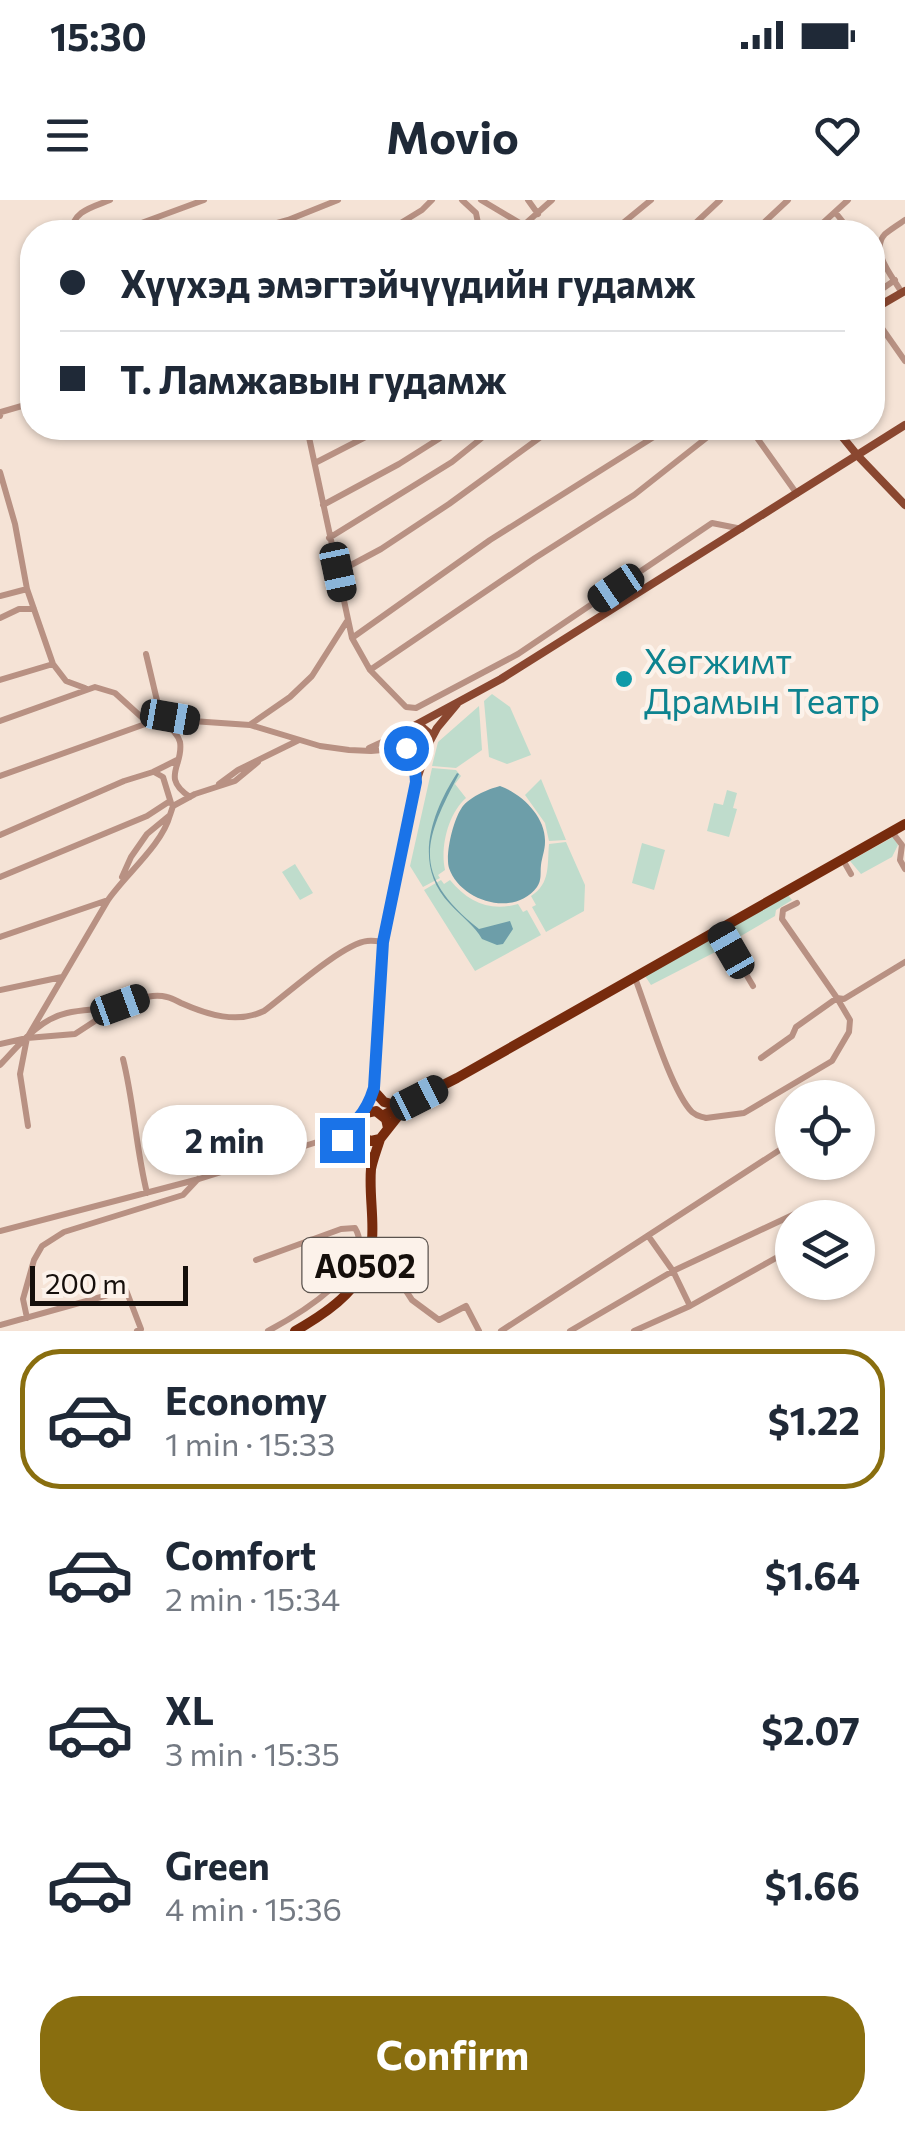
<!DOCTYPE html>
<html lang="en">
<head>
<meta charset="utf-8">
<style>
  :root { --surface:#fff; --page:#f6f6f7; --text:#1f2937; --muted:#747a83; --line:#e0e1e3; --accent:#896e0f }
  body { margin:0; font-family:Commissioner,sans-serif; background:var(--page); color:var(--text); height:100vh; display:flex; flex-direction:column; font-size:38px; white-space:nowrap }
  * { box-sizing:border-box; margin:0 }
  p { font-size:32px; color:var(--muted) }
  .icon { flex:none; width:55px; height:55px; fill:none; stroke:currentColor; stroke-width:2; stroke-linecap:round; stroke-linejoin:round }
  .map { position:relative; height:1131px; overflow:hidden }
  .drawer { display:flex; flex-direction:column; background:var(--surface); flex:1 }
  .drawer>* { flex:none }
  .hud { position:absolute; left:20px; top:20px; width:865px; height:220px; border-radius:40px; box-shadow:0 2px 8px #0004; display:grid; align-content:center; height:220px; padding:0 40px; background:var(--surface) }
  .tools { position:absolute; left:775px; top:880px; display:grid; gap:20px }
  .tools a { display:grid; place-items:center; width:100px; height:100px; border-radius:50%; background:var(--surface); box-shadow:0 2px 8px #0004; font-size:50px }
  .scale { position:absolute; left:30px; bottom:25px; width:158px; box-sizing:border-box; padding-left:10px; border:5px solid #150f0b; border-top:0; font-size:28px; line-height:35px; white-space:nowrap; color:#150f0b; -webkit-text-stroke:8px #fcf2ea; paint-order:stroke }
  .end { position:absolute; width:45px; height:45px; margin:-22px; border:12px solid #1a73e8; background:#fff; box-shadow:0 0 0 5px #fff }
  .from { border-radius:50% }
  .bubble { position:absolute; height:70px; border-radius:35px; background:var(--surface); box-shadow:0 2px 8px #0004; font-size:32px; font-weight:700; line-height:70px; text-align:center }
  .car { position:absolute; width:30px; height:60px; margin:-30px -15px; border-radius:12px; box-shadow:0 0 8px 2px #0007; background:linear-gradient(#222 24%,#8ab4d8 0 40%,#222 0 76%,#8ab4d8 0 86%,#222 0) }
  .hud b { display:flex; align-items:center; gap:35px; height:95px; font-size:38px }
  .hud b+b { border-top:2px solid var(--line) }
  .hud i { width:25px; height:25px; background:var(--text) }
  ul { padding:18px 0 0; list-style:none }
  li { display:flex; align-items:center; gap:30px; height:140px; margin:0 20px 15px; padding:0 20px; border:5px solid transparent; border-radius:40px }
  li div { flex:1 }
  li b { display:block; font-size:38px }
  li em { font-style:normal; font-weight:700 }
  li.selected { border-color:var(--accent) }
  li>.icon { width:90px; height:90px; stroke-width:1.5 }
  .cta { display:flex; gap:20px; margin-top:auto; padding:20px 40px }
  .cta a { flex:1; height:115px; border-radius:40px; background:var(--accent); color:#fff; font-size:40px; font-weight:700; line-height:115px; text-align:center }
  .status { display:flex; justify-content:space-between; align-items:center; height:70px; padding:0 50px; background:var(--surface); direction:ltr }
  .status svg { height:28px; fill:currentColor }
  header { display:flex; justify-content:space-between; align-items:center; height:130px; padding:0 40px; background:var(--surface); font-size:45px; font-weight:700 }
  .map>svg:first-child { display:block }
  .green { fill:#bfdccc }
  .water { fill:#6d9ea9 }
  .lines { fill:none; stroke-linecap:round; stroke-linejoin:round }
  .minor { stroke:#b89183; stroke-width:6 }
  .major { stroke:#8a4730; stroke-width:8 }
  .highway { stroke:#772b0d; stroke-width:10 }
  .route { stroke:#1a73e8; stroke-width:12 }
  .culture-dot { fill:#0f9aa8; stroke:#fcf2ea; stroke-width:4 }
  .labels { text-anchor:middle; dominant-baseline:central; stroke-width:9; stroke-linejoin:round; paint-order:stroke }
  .shield { fill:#fcf2ea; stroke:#5a534e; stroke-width:2.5 }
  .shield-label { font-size:32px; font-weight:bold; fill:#150f0b }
  .culture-label { font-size:35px; fill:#0d838f; stroke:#fcf2ea; text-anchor:start }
</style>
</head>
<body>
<div class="status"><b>15:30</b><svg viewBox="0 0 49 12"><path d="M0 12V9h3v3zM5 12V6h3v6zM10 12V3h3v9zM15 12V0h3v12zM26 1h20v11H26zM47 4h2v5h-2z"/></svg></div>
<header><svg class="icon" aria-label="menu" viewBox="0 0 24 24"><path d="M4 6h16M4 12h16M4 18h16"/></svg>Movio<svg class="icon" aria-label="heart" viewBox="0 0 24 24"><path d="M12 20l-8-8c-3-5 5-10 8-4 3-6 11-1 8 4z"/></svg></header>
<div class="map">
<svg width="905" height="1131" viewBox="0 0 905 1131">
  <rect width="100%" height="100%" fill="#f5e3d6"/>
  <path class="green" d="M492,494L510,507L531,555L507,564L489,557L484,501Z
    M479,506L482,550L456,568L432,566L438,542Z
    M432,568L456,570L461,576L455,584L466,598C448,614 440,647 445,670L438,675L440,678L423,687L410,666Z
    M541,579L566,640L549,641L545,623L525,595Z
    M727,590L737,593L733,608L737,609L729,637L707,631L714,603L723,605Z
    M893,637L898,645L892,657L861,674L850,661Z
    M566,642L585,685L584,711L546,732L532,707L536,705L531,696C551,683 547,665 549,644Z
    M642,643L665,650L654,690L632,683Z
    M295,664L313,693L300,700L282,672Z
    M441,680L444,684L450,680C468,702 490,712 518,704L523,712L527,710L541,735L475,771L424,690Z
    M788,695L792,700L776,710L775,716L734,740L728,730Z
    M720,734L727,746L651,785L645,776Z"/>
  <path class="water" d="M457,573L459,574C423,642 411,674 479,729L510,721L513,729L503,744L497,745L482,739C475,726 461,716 450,704C412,665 432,612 457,573Z
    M500,586C522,594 546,617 545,642C545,650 542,657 541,665C540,673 542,680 537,687C514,718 460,701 449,668C445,655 453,621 461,609C467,598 488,589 500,586Z"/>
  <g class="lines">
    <path class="minor" d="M462,0L476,13L478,23L469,32
      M481,0L535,32
      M528,0L538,14
      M835,12L851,32
      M72,32C72,11 93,7 110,0
      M117,32L204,0
      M244,32L288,20L338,0
      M386,32L422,10L432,0
      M516,32L552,0
      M612,32L651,0
      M686,32L720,0
      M754,32L788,0
      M813,32L848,0
      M902,93C893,77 869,51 885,34C891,29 899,24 905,20
      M872,96L895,80
      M872,114L905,161
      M0,216L1,212L32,203
      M307,228L352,438L370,470L406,507L416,508L518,454L712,323L742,329
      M750,228L797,294
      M315,263L383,228
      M0,272L15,324L27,389L53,464
      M323,305L399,264L456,228
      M329,338L452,262L483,237
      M338,372L381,349L449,304L553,228
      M0,396L27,389
      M0,418L19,409H34
      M352,438L490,340L668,228
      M146,454L159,509L163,514L174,517
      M370,470L535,358L634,295L719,228
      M0,480L53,464L66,481L85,488
      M0,521L95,487L115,493L148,523
      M164,522C170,527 178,534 180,542C184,566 160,577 190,597
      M251,524L290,497L312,476L347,421
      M369,548L406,531
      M154,572L163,577L171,603
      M0,576L148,523L192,521L250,525L320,546L349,550L371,551L406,548
      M219,584L238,570L299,540
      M892,632L902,645L900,660L905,669
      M0,635L124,581L153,572L177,560
      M843,660L851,674
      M0,677L147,616L170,601
      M122,677L131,657L147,634L170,615L173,606L195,594L235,581L258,562
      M797,703L783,710L782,719L837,798L844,799L905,762
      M720,730L753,786
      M0,737L108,700
      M635,778C647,809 671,891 692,912C698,917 699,916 706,918L744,913L832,861L849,832L850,820L837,798L796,827L792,836L761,858
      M0,790L62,777
      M0,844L27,838L75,834L115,808
      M123,859C134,903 136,949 147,993
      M0,865C19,845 39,819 67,813C85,809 104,810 122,805C137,800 151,793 167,797C172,798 177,801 181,803C208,815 237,824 264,811C286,795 342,744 367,741C372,740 377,741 383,742
      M28,926L20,874L27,838L108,700C126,674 162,645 170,615
      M0,1031L199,979L330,938L356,922
      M649,1037L673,1071L690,1106
      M373,1040L412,1100L439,1120L466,1106L479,1131
      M256,1060L341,1029L355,1028C379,1068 296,1116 268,1131
      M27,1118L23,1099L34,1060L42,1046L64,1032L183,995L198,979
      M0,1125L126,1090L141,1129L137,1131
      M501,1131L792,942
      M570,1131L673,1071L814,1005
      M634,1131L690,1106L792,1049"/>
    <path class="major" d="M872,110L905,91
      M835,228L858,256L905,305
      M414,526L501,479L905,225
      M430,541L437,528L457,504
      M386,548L413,562
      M363,914L374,888L383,742L416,582L430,541L429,533L422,527L414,526L406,531L404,544L410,551L421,552L427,548"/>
    <path class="highway" d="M375,892L384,902L399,906
      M384,915L457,878L905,624
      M388,928L386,919L376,911L363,914L357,925L363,938L371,941L380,939L406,906
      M335,938L358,948L368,957
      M295,1131C332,1110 367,1086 372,1040C374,1017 369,993 371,969C373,959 377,949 380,939"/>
  </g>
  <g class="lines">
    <path class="route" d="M342,940L330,938C354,926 366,914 374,888L383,742L416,582C415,570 415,556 406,548"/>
  </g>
  <circle class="culture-dot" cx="624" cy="479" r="10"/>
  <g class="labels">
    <rect class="shield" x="302.5" y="1038" width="125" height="54" rx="8"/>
    <g class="shield-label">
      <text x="365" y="1065">A0502</text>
    </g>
    <g class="culture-label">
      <text x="644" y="459">Хөгжимт<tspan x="644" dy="40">Драмын Театр</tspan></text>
    </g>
  </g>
</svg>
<div class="tools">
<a><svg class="icon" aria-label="locate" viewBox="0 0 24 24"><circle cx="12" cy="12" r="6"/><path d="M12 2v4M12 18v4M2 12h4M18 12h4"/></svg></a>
<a><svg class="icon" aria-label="layers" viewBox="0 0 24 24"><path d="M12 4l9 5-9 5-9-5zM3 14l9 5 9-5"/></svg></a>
</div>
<div class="scale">200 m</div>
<i class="end from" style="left:406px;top:548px"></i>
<i class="end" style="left:342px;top:940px"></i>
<div class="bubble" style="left:142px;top:905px;width:165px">2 min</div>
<i class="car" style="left:338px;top:372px;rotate:168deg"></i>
<i class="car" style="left:616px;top:388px;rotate:236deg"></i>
<i class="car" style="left:170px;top:517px;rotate:100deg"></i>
<i class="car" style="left:731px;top:750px;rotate:330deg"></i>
<i class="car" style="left:120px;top:805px;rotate:70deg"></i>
<i class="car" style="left:419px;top:898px;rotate:63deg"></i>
<div class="hud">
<b><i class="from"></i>Хүүхэд эмэгтэйчүүдийн гудамж</b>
<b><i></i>Т. Ламжавын гудамж</b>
</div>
</div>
<section class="drawer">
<ul>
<li class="selected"><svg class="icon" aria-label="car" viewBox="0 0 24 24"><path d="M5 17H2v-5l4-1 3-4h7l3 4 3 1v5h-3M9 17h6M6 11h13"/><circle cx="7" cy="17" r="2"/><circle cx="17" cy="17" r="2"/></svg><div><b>Economy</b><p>1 min · 15:33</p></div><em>$1.22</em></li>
<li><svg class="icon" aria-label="car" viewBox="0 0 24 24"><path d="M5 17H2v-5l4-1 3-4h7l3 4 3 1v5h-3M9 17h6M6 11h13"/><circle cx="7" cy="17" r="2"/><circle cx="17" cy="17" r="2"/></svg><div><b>Comfort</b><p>2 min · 15:34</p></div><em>$1.64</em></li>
<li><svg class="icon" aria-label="car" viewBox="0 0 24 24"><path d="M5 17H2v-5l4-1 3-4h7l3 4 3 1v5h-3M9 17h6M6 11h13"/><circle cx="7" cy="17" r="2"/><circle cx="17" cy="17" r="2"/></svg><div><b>XL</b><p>3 min · 15:35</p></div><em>$2.07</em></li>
<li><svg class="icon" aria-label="car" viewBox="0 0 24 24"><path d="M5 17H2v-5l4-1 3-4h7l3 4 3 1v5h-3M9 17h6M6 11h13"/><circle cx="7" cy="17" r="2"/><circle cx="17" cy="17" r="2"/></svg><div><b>Green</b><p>4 min · 15:36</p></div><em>$1.66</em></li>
</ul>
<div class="cta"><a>Confirm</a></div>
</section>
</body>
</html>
